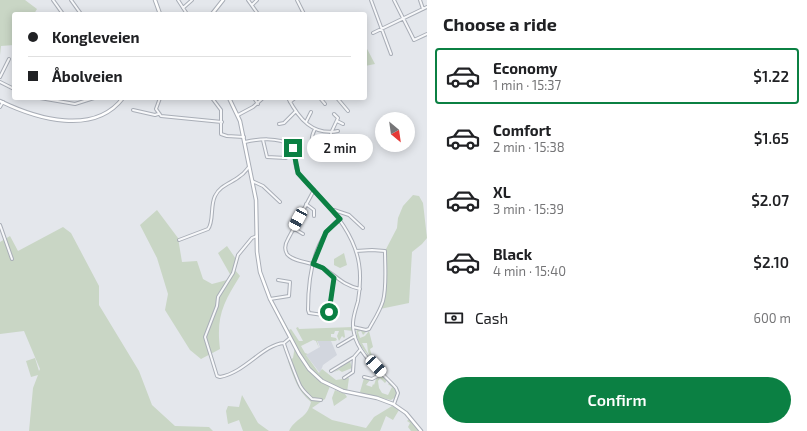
<!DOCTYPE html>
<html lang="en">
<head>
<meta charset="utf-8">
<style>
  :root { --surface:#fff; --page:#f6f6f6; --text:#202124; --muted:#757577; --line:#e0e0e0; --accent:#0b8043 }
  body { margin:0; font-family:"Exo 2",sans-serif; background:var(--page); color:var(--text); height:100vh; display:flex; flex-direction:column; font-size:15px; white-space:nowrap }
  * { box-sizing:border-box; margin:0 }
  p { font-size:13px; color:var(--muted) }
  .icon { flex:none; width:22px; height:22px; fill:none; stroke:currentColor; stroke-width:2; stroke-linecap:round; stroke-linejoin:round }
  .map { position:relative; flex:1; overflow:hidden }
  .sheet { display:flex; flex-direction:column; background:var(--surface); width:380px }
  .sheet>* { flex:none }
  .hud { position:absolute; left:12px; top:12px; width:355px; height:88px; border-radius:4px; box-shadow:0 2px 10px #0003; display:grid; align-content:center; height:88px; padding:0 16px; background:var(--surface) }
  .needle { width:26px; rotate:151deg }
  .buttons { position:absolute; left:375px; top:112px; display:grid; gap:8px }
  .buttons a { display:grid; place-items:center; width:40px; height:40px; border-radius:50%; background:var(--surface); box-shadow:0 2px 10px #0003; font-size:20px }
  .end { position:absolute; width:18px; height:18px; margin:-9px; border:5px solid #0b8043; background:#fff; box-shadow:0 0 0 2px #fff }
  .from { border-radius:50% }
  .bubble { position:absolute; height:28px; border-radius:14px; background:var(--surface); box-shadow:0 2px 10px #0003; font-size:13px; font-weight:600; line-height:28px; text-align:center }
  .car { position:absolute; width:12px; height:24px; margin:-12px -6px; border-radius:5px; box-shadow:0 0 3px 1px #0007; background:linear-gradient(#fff 24%,#345 0 40%,#fff 0 76%,#345 0 86%,#fff 0) }
  .hud b { display:flex; align-items:center; gap:14px; height:38px; font-size:15px }
  .hud b+b { border-top:1px solid var(--line) }
  .hud i { width:10px; height:10px; background:var(--text) }
  ul { padding:0; list-style:none }
  li { display:flex; align-items:center; gap:12px; height:56px; margin:0 8px 6px; padding:0 8px; border:2px solid transparent; border-radius:4px }
  li div { flex:1 }
  li b { display:block; font-size:15px }
  li em { font-style:normal; font-weight:600 }
  li.current { border-color:var(--accent) }
  li>.icon { width:36px; height:36px; stroke-width:1.5 }
  h2 { padding:0 16px; font-size:18px; line-height:48px }
  .pay { display:flex; align-items:center; gap:10px; height:44px; padding:0 16px; font-size:15px }
  .pay p { margin-inline-start:auto }
  .action { display:flex; gap:8px; margin-top:auto; padding:8px 16px }
  .action a { flex:1; height:46px; border-radius:24px; background:var(--accent); color:#fff; font-size:16px; font-weight:600; line-height:46px; text-align:center }
  main { display:flex; flex:1; min-height:0 }
  .map>svg:first-child { display:block }
  .built { fill:#d2d6de }
  .green { fill:#c9d6c5 }
  .lines { fill:none; stroke-linecap:round; stroke-linejoin:round }
  .street-casing { stroke:#a9aeb7; stroke-width:4 }
  .secondary-casing { stroke:#a9aeb7; stroke-width:4.5 }
  .street { stroke:#f7f8fa; stroke-width:2 }
  .secondary { stroke:#fff; stroke-width:2.5 }
  .route { stroke:#0b8043; stroke-width:5 }
</style>
</head>
<body>
<main>
<div class="map">
<svg width="427" height="431" viewBox="0 0 427 431">
  <rect width="100%" height="100%" fill="#e4e7ec"/>
  <path class="built" d="M317,340L331,341L337,355L323,365L320,373L306,355L320,347Z"/>
  <path class="green" d="M0,0H25L37,9L34,14H14V45L1,46L0,55Z
    M365,45L375,64L365,66Z
    M413,195L419,196L423,203L427,238L422,244L412,252L409,303L380,309L383,301L385,251L397,228L398,218L403,206Z
    M157,210L178,238L182,262L197,261L203,279L212,284L227,280L231,276L218,253L227,246L238,262L235,270L240,276C223,303 216,317 220,349L201,359L190,350L165,310L168,294L157,258L140,225Z
    M63,227L71,233L99,286V305L139,371L152,405L175,426L209,427L213,431H29L33,388L38,375L31,377L26,361L35,358L39,371L40,369L24,331L0,334V242L10,236L18,251Z
    M344,253L347,265L340,268L334,265V259Z
    M281,316L289,330L291,329L299,341H303L296,328L298,327L299,329L353,327L354,331L344,330L345,337L344,338L342,336L339,341L337,336L339,331H335L334,334H331V337L336,338L337,340L335,341H317L319,348L316,341L313,340L301,346L305,353L308,354L306,355L319,373L322,369L336,380L349,378L347,392L330,386L325,399L312,408L332,420L366,428L374,417L392,406L399,410L393,420L386,416L380,431H289C295,418 307,419 311,402C297,390 294,378 288,361L293,358L295,346L279,317Z
    M357,329L366,332L363,335L361,331L358,332L360,338L365,336L369,331L373,347L370,349L373,360L368,352L367,343H362L370,357C363,350 354,338 357,329Z
    M350,361L352,368L342,372L339,370L334,372Z
    M383,375L388,379L385,383L380,378L378,381L379,388L382,393L388,395L392,387L388,384L390,382L397,391L396,397L391,400L362,394L360,392L364,378L370,380L366,385L372,387L373,384L374,385L376,379Z
    M335,390L345,394L347,397L334,406L332,398Z
    M242,395L258,423L269,431H243L239,420L228,424L226,411L228,406L239,407Z
    M410,418L419,431H411L408,427L410,423L407,421Z"/>
  <g class="lines">
    <defs>
      <path id="street" d="M53,0L63,14
        M71,0L81,14
        M178,0L187,14
        M248,0L258,14
        M297,0L304,14
        M371,0L391,54
        M394,0L414,40L427,34
        M420,0L423,9
        M252,5L257,0
        M183,8L192,0
        M373,33L427,7
        M0,77L9,59
        M0,82L14,89
        M40,98L75,104L94,98
        M160,98L156,109L161,116L222,122
        M212,98L221,110V134L227,136L244,137
        M254,98L258,104
        M288,98C299,119 313,136 338,131
        M320,98L325,104
        M337,98L348,111
        M290,102L295,98
        M0,107L3,102
        M133,110L155,115L158,114
        M238,115L253,107L263,98
        M337,121L343,124
        M306,122L311,112
        M279,124L284,123L296,111
        M315,129C307,144 315,148 324,160
        M331,133L338,118L334,114
        M263,140L267,157L286,158
        M245,142C258,139 278,137 290,145C299,150 292,164 298,172C303,181 312,188 318,195C337,214 355,237 359,264C361,276 360,289 358,301C355,312 351,322 354,333C358,355 382,372 396,388L398,393L394,404
        M252,181L263,186L280,202
        M314,190L288,239C285,244 284,249 287,254C293,262 310,262 319,266C335,273 339,284 360,289
        M306,204L314,210V216
        M334,210L349,215L363,228
        M0,225L12,259
        M293,228L303,234
        M257,236L252,238L238,255L233,273L218,297L217,306L205,337L217,376L220,377C246,372 262,345 284,343
        M179,240L208,229C214,222 210,206 215,196C220,185 232,183 240,176C244,174 246,170 249,167
        M334,278L329,312L323,315L309,313L308,310C308,279 313,238 340,219
        M270,299L289,296L290,282L278,280
        M353,327L366,330L369,329C374,320 380,311 383,301C387,286 385,267 385,251L372,250L356,251
        M290,338L284,343C284,345 299,385 301,387C304,392 308,395 312,399L321,400
        M338,346L355,336
        M331,371L354,357L360,350
        M364,377L372,379L383,373
        M344,378L353,372L354,357"/>
      <path id="secondary" d="M155,0L160,14
        M212,14L223,0
        M229,98L240,121L256,200L257,252L260,272L270,299L299,354L309,369L322,381L343,391L377,398L393,404L406,413L421,431
        M0,101C37,119 94,136 123,98"/>
    </defs>
    <use href="#street" class="street-casing"/>
    <use href="#secondary" class="secondary-casing"/>
    <use href="#street" class="street"/>
    <use href="#secondary" class="secondary"/>
  </g>
  <g class="lines">
    <path class="route" d="M293,148L298,173L340,219L326,232L313,264L323,268L334,278L329,312"/>
  </g>
</svg>
<div class="buttons">
<a><svg class="needle" viewBox="-14 -14 28 28"><path d="M0-13l5 13h-10z" fill="#e53935"/><path d="M0 13l5-13h-10z" fill="#757577"/></svg></a>
</div>
<i class="end from" style="left:329px;top:312px"></i>
<i class="end" style="left:293px;top:148px"></i>
<div class="bubble" style="left:307px;top:134px;width:66px">2 min</div>
<i class="car" style="left:298px;top:219px;rotate:209deg"></i>
<i class="car" style="left:376px;top:366px;rotate:137deg"></i>
<div class="hud">
<b><i class="from"></i>Kongleveien</b>
<b><i></i>Åbolveien</b>
</div>
</div>
<section class="sheet">
<h2>Choose a ride</h2>
<ul>
<li class="current"><svg class="icon" aria-label="car" viewBox="0 0 24 24"><path d="M5 17H2v-5l4-1 3-4h7l3 4 3 1v5h-3M9 17h6M6 11h13"/><circle cx="7" cy="17" r="2"/><circle cx="17" cy="17" r="2"/></svg><div><b>Economy</b><p>1 min · 15:37</p></div><em>$1.22</em></li>
<li><svg class="icon" aria-label="car" viewBox="0 0 24 24"><path d="M5 17H2v-5l4-1 3-4h7l3 4 3 1v5h-3M9 17h6M6 11h13"/><circle cx="7" cy="17" r="2"/><circle cx="17" cy="17" r="2"/></svg><div><b>Comfort</b><p>2 min · 15:38</p></div><em>$1.65</em></li>
<li><svg class="icon" aria-label="car" viewBox="0 0 24 24"><path d="M5 17H2v-5l4-1 3-4h7l3 4 3 1v5h-3M9 17h6M6 11h13"/><circle cx="7" cy="17" r="2"/><circle cx="17" cy="17" r="2"/></svg><div><b>XL</b><p>3 min · 15:39</p></div><em>$2.07</em></li>
<li><svg class="icon" aria-label="car" viewBox="0 0 24 24"><path d="M5 17H2v-5l4-1 3-4h7l3 4 3 1v5h-3M9 17h6M6 11h13"/><circle cx="7" cy="17" r="2"/><circle cx="17" cy="17" r="2"/></svg><div><b>Black</b><p>4 min · 15:40</p></div><em>$2.10</em></li>
</ul>
<div class="pay"><svg class="icon" aria-label="cash" viewBox="0 0 24 24"><path d="M3 7h18v10H3z"/><circle cx="12" cy="12" r="2"/></svg>Cash<p>600 m</p></div>
<div class="action"><a>Confirm</a></div>
</section>
</main>
</body>
</html>
